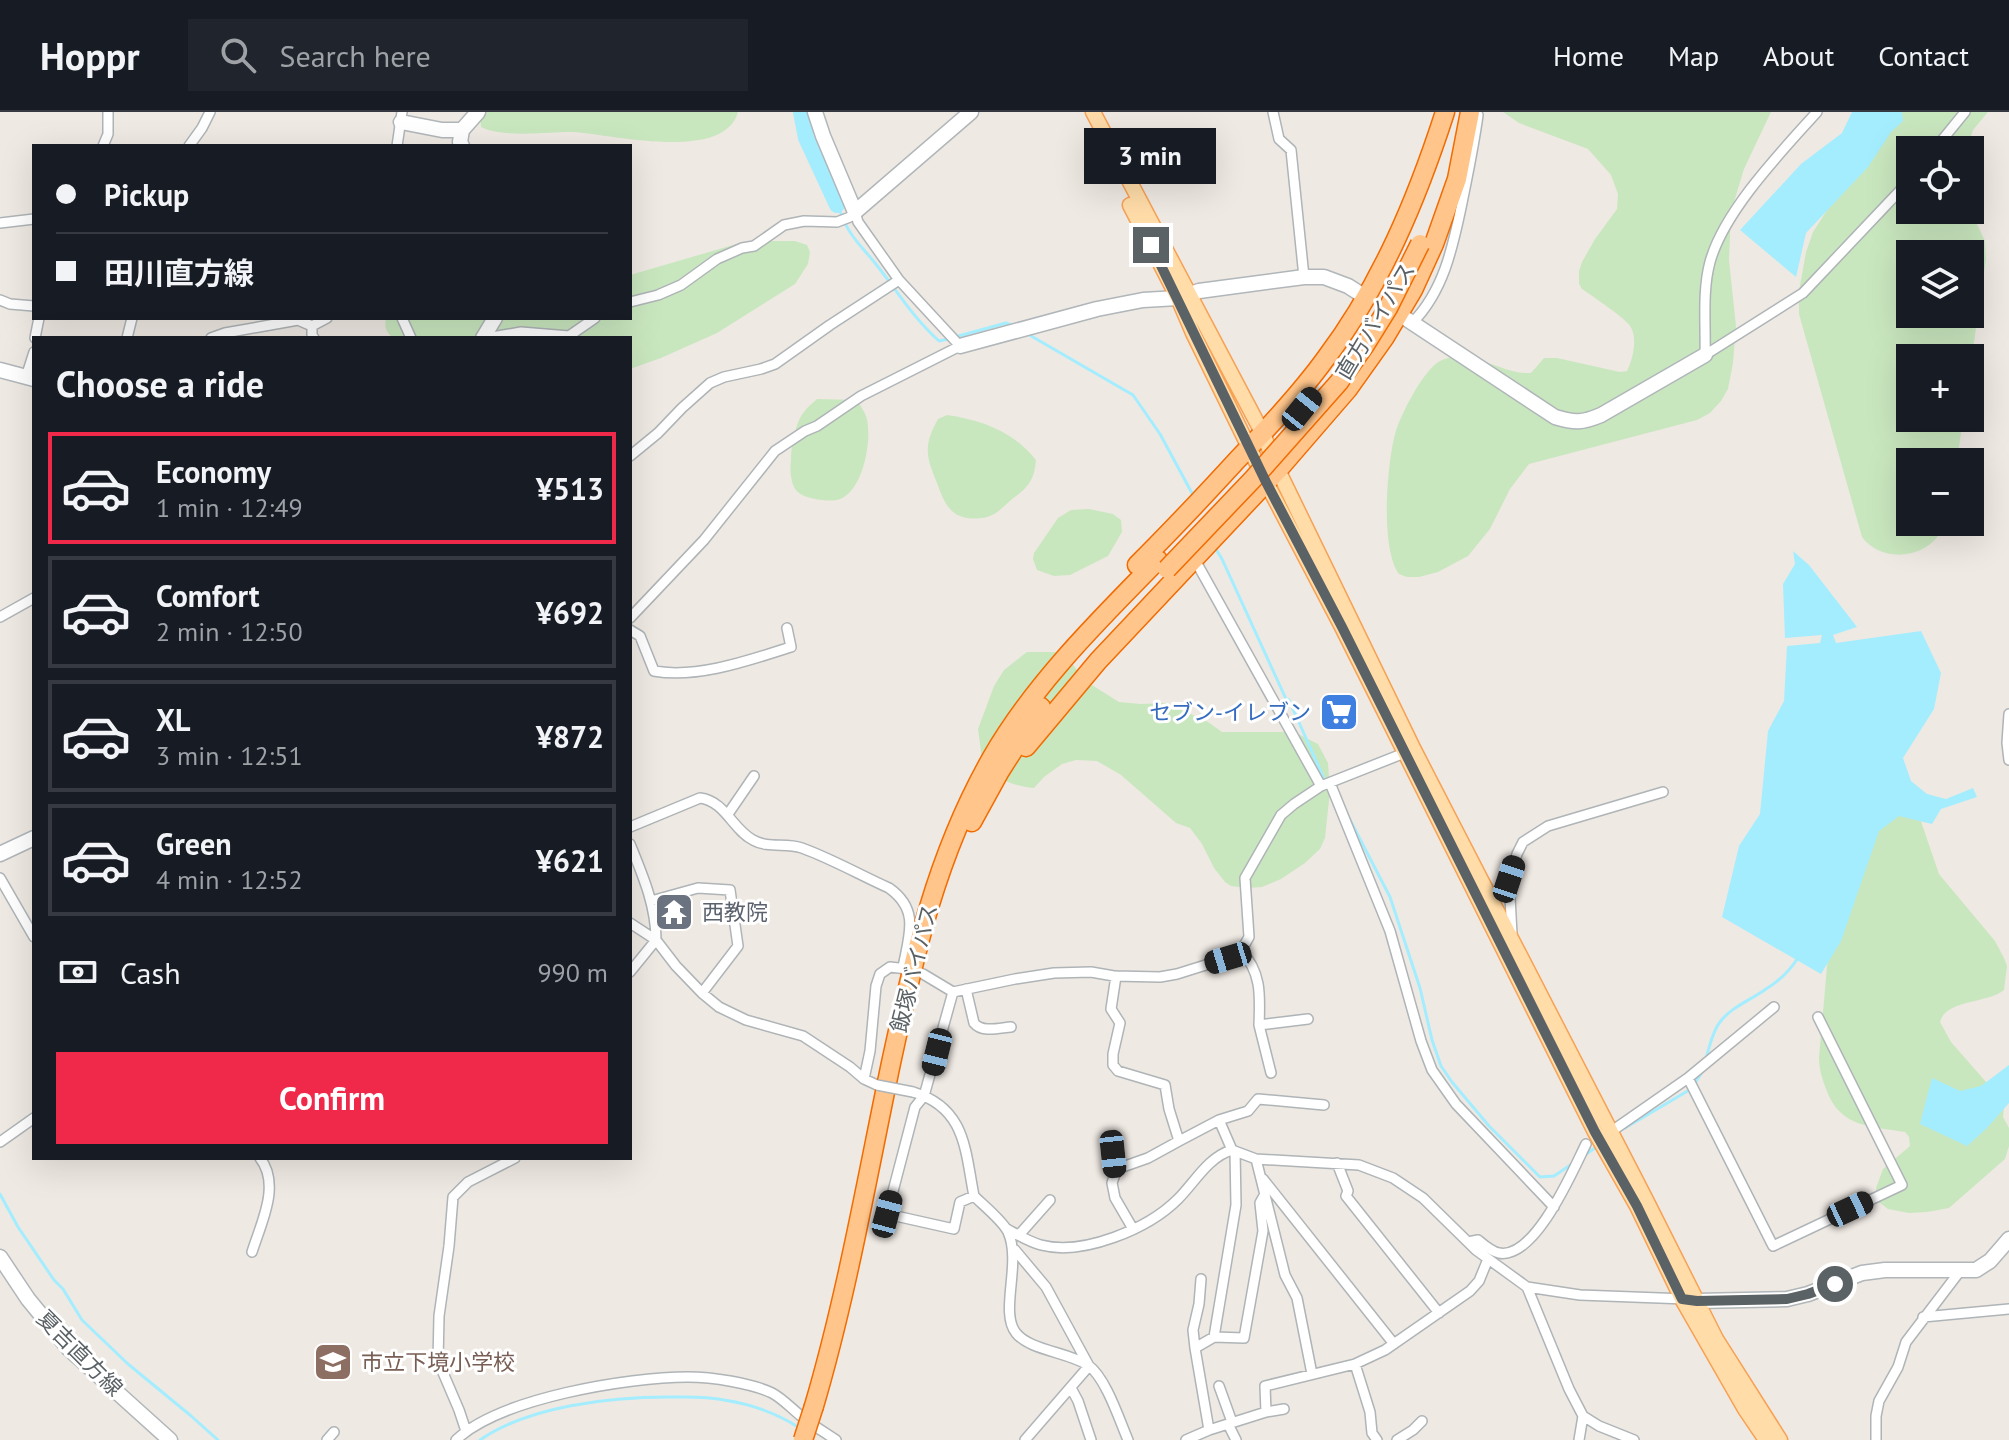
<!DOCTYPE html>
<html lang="en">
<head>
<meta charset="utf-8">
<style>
  :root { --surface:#171b24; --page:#20242c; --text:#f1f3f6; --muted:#9ea1a6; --line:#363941; --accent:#f0284a }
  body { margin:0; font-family:"PT Sans","Noto Sans JP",sans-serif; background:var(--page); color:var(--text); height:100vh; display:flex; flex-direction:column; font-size:30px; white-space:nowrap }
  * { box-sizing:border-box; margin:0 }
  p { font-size:26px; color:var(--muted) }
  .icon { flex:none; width:44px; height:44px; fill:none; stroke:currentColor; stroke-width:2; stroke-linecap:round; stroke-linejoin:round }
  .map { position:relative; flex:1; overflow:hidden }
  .side { position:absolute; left:32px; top:224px; width:600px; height:824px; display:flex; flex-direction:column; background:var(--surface); border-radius:0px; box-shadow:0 8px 32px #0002 }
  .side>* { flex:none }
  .banner { position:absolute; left:32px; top:32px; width:600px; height:176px; border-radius:0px; box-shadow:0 8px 32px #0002; display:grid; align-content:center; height:176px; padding:0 24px; background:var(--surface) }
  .controls { position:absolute; left:1896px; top:24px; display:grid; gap:16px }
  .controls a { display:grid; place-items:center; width:88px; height:88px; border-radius:0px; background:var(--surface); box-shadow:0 8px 32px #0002; font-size:40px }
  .end { position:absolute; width:36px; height:36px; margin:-18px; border:10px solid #5b6265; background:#fff; box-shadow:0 0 0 4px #fff }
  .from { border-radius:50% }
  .bubble { position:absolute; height:56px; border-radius:0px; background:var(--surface); box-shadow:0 8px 32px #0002; font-size:26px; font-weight:800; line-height:56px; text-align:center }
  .car { position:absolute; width:24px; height:48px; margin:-24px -12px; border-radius:10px; box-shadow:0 0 6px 2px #0007; background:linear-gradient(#222 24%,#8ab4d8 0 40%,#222 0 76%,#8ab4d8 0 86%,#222 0) }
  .banner b { display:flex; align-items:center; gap:28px; height:76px; font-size:30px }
  .banner b+b { border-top:2px solid var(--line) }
  .banner i { width:20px; height:20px; background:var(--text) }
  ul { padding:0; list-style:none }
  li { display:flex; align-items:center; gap:24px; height:112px; margin:0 16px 12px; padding:0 8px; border:4px solid var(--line); border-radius:0px }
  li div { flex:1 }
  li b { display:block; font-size:30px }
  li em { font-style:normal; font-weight:800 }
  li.selected { border-color:var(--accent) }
  li>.icon { width:72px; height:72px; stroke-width:1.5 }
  h2 { padding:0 24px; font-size:36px; line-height:96px }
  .pay { display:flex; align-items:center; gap:20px; height:88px; padding:0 24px; font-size:30px }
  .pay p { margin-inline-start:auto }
  .button { display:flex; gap:16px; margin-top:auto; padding:16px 24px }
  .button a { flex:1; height:92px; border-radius:0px; background:var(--accent); color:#fff; font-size:32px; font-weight:800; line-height:92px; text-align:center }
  header { display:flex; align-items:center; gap:48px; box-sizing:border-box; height:112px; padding:0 40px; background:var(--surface); border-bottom:2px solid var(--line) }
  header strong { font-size:38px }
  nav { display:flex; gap:44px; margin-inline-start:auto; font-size:28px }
  .search { width:560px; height:72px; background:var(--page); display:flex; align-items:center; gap:20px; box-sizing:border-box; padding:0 28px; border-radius:0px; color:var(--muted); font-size:30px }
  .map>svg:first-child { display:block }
  .green { fill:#c9e7bf; fill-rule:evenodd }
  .water { fill:#a3edff }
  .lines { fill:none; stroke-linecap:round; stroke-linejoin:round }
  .stream { stroke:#a3edff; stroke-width:3 }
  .river { stroke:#a3edff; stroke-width:16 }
  .street-casing { stroke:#afb4b7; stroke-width:12 }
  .secondary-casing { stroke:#b0b6b9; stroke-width:17 }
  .primary-casing { stroke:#f7a154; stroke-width:17 }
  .highway-casing { stroke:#f26b00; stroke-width:21 }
  .street { stroke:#fff; stroke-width:9 }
  .secondary { stroke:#fff; stroke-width:14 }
  .primary { stroke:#ffdca8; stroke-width:14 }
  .highway { stroke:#ffc58a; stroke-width:18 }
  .street-bridge-casing { stroke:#afb4b7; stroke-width:12; stroke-linecap:butt }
  .highway-bridge-casing { stroke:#f26b00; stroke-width:21; stroke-linecap:butt }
  .street-bridge { stroke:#fff; stroke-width:9 }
  .highway-bridge { stroke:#ffc58a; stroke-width:18 }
  .route { stroke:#5b6265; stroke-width:10 }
  .labels { text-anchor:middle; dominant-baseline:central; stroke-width:6; stroke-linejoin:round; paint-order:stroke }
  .street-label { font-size:22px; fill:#5b6265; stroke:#fff }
  .shop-label { font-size:22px; fill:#366cbe; stroke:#fff; text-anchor:end }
  .worship-label { font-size:22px; fill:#5b616d; stroke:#fff; text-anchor:start }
  .education-label { font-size:22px; fill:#785e54; stroke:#fff; text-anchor:start }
</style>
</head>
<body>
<header>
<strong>Hoppr</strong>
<div class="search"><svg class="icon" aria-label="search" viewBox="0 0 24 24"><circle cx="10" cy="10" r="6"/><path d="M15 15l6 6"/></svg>Search here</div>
<nav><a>Home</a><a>Map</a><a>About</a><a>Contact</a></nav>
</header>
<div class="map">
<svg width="2009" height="1328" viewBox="0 0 2009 1328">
  <rect width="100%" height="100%" fill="#efe9e3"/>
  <path class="green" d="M480,0H738C724,51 611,22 572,20C548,20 501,26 481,15Z
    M1503,0H1771L1744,57L1731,100L1729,148L1736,214L1733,251L1728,277L1721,289L1710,301L1697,308L1529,352L1510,377L1490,417L1468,444L1438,460L1419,465H1407L1399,462C1380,436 1387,353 1395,322C1400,304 1423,258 1440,249C1470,234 1502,263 1531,261L1544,246H1557L1620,260L1627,259C1633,247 1638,225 1630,214C1625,206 1592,184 1582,177L1579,172V159L1582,150L1595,127L1617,97L1618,82L1611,63L1588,37L1519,11Z
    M1886,0H1988L1973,18L1966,38H1910V98L1970,97L1985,129L1986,147L1970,258V246H1910V306H1963L1957,350H1910V410H1945C1935,446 1883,454 1862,425L1799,202V179L1806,140L1813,120L1858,50ZM1910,142H1970V202H1910Z
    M761,129H795L807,133L810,140L808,152L795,172L717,221L661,246L630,257V226H393C386,220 384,215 386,206H630V163L740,131Z
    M817,287L857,288C860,293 864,299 866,304C873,325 864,378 840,387C830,391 801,387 795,377C790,368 790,356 791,347C791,334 796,309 804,300C807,295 813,291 817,287Z
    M947,303C982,308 1014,320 1036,348C1034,370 1028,375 1011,388C1005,393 999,400 992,403C985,407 975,407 967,406C948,403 943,387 937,371C926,344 923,334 938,307Z
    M1089,397L1113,402L1121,408L1122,420L1108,444L1070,463L1054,464L1037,458L1033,447L1034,441L1058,406L1071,398Z
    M1027,540H1055L1065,543L1087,570L1119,590L1141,592L1167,591L1208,610L1222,620H1294L1318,632L1328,651L1330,679L1325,726L1320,737L1305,751L1281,767L1262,775L1248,776L1231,774L1225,770L1214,756L1202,732L1190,716L1176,711L1121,663L1097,649L1076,648L1062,652L1044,665L1034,676C1014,674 999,668 983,655L978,617L994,574L1004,558Z
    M1913,686L1939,762L1995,829L2004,846L2007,854L2004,878C1987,892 1946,887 1940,910L1951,930L2001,987L2004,996L2003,1005L2009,1016V1034L2005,1047L1949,1096L1927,1100L1909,1101L1888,1097L1876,1088V1076L1883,1057L1910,1034L1909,1025L1905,1020C1870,1014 1840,1016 1826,977C1822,966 1819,957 1819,945L1828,843L1863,715Z"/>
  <path class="water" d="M1852,0H1902L1903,9L1891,20L1868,55L1806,121L1796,165L1740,118L1801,52L1842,21Z
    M1793,439L1809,453L1857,515L1833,523L1836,531L1921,519L1941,561L1934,597L1903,646L1911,669L1927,682L1946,687L1973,676L1977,685L1941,697L1932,712L1899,704L1879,719L1841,829L1821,862L1722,805L1739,734L1760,702L1768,619L1784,589L1787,534L1820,531L1822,523L1785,526L1783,472L1795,452Z
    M2009,953V991L1987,1016L1967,1034L1920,1012L1932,966L1960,979L1981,974Z"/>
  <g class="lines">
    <path class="stream" d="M837,93L842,104
      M845,111C852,127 864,137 875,151C896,177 913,206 939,229L948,227
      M1026,221L1133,283L1160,322L1193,383
      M955,225L1006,211L1013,214
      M1214,434L1222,447L1286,587L1289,588L1325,669
      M1347,702L1390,785L1420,876L1432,928L1441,954L1452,970L1489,1014L1540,1065L1554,1064L1572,1052
      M1706,946C1710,934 1712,920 1720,910C1731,895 1751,888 1766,877C1778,870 1790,858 1798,846
      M1695,971L1704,957
      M1625,1016L1691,977
      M1585,1043L1599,1033
      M0,1082L18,1115L54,1168L63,1177L82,1208L128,1252L190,1303L218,1328
      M480,1328C529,1294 610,1285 669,1285C687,1285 706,1284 724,1288C750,1292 776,1301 798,1315"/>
    <path class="river" d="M801,0L806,26L837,93"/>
    <defs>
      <path id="street" d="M1273,0L1279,27L1291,38L1304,165
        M103,34L108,22V0
        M189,34L202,16L210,0
        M397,34L402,0
        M1934,38L1965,0
        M0,111L34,107
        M0,188L10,192L34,194
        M630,190L658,183L681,173L717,147L742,136L754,134L784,113L804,109L837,110L850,105L855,100L858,110L899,168L960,234L861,284L817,314L805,319L775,339L704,428L630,506
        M402,206L411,226
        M1412,211C1444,179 1453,134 1462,91C1468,61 1474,33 1478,3
        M312,214V223L314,226
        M35,226L39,206
        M127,226L132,206
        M211,226L225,221L298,208L312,214L327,206
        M486,226L521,220L569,224L595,206
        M1705,243C1706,214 1702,179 1710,150C1724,99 1781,40 1817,0
        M1705,243L1803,181L1910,68
        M26,265L34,240
        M630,344L658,321L682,296L710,271L724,265L761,257L775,252L830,213L899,168
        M1195,448L1321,674
        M0,505L34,486
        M630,518L640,524L654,559C697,567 750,548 791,535L787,516
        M2009,602L2007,631L2009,648
        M1330,671L1390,819L1421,929L1432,958L1456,992L1554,1095
        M728,702L754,664
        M630,715L700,686C725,689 733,718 753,728C769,737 786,730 802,736C832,747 860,763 889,776C920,798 909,823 903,855
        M630,732C643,764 656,794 656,828L630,860
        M0,766L34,825
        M651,789L698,776L730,778L738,834L702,881
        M630,811L656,828L676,854L702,881L719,895L746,908L803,924L850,955L864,967L877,973
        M1512,822L1509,767L1517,742L1523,730L1548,714L1663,680
        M1241,839C1262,860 1260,885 1259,913L1308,907
        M923,862L953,880L1015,867L1054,861L1091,860L1114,864L1160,865L1177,862L1228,846L1241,839L1249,825L1245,766L1281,703L1294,692L1321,674L1407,640
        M1116,864L1111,897L1120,911L1113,942V953L1118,959L1165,973L1169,997L1179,1029L1219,1008L1232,1038
        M966,877L974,911C982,921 999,916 1011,915
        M1259,913L1271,961
        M1688,966L1773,1134L1902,1073L1818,905
        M864,967L870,939L876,874L880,862L890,855L907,857
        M913,980C966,996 965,1038 974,1084L960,1090L954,1117L887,1102L915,995L924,984L953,880
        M1219,1008L1248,999L1258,987L1324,993
        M1609,1021L1688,966L1774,895
        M1111,1025L1115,1062L1112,1071L1115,1086L1133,1117
        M0,1030L34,1006
        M1256,1047L1285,1163L1297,1186L1312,1262
        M1337,1051L1348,1079L1346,1084L1439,1201
        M1114,1058L1148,1046L1179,1029
        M1263,1067L1394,1232
        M974,1084C983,1093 1003,1109 1008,1120C1022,1151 999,1200 1016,1221C1029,1238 1067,1240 1088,1253C1106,1266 1119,1307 1128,1328
        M1007,1117C1018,1123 1029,1130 1041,1133C1083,1144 1148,1117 1178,1087C1195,1070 1208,1045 1232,1038L1256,1047L1359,1053L1393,1066L1423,1086L1476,1138L1527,1175L1580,1183L1686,1187
        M1019,1123L1050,1088
        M1468,1130L1478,1128C1484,1133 1492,1140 1499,1141C1535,1148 1573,1058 1586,1032
        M1015,1138L1046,1175L1089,1254L1025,1328
        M252,1140C261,1111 281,1073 260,1046
        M1527,1175L1569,1277L1583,1304L1599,1314L1634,1328
        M1923,1205L2009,1197
        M1214,1225L1236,1093L1235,1039
        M1195,1236L1193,1218L1199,1192L1201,1167
        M1355,1252L1370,1300L1372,1321L1377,1328
        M1219,1274L1232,1310
        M1071,1276L1078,1289L1091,1328
        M1266,1300L1284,1297
        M1228,1312L1236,1328
        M1209,1318L1195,1236L1214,1225L1244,1226L1263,1119L1260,1091L1265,1082
        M466,1319L459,1298L438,1249L439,1204L449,1134L453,1085L468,1070L515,1046
        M327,1328L334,1320
        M456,1328C500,1286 628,1265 688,1265C712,1265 751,1271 772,1281C782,1286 792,1297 801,1304C812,1313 824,1320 836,1328
        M1186,1328L1209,1318L1266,1300L1265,1274L1355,1252L1385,1238L1470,1179L1479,1169L1488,1147
        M1397,1328L1413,1318L1422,1309
        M1579,1328L1583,1304
        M1876,1328V1304L1879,1289L1898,1255L1906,1230L1960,1159"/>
      <path id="secondary" d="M815,0L823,24L855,100L971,0
        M401,10L442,18H462L478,0
        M462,34L460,30L462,18
        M1408,208L1555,305C1575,311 1582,311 1601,303L1705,243
        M483,226L495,206
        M960,234L1097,197L1143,188L1178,186L1199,179L1304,165H1324L1348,174L1359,181
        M0,258L34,267
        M0,742L34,726
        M0,1145L28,1187L69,1237L170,1328
        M1697,1189L1787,1187L1808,1182L1862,1161L1885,1158H1976L1990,1149L2009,1127"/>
      <path id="primary" d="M1093,0L1263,322L1278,358L1414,638L1646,1088L1716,1227L1780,1328
        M1130,93L1178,186L1193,221L1266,370L1342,515L1595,1020L1637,1094L1682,1187L1745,1297L1766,1328"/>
      <path id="highway" d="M1137,453C1171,419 1205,383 1238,347C1269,315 1300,282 1326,246C1381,173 1417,87 1445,0
        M1026,635L1098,549L1278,358L1348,277L1385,225L1413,178L1434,132L1457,67L1470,0
        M972,710L1000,659L1041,595
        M814,1294C847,1182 867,1066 891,951C914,844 936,744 991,647C1033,573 1099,508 1158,448"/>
    </defs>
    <use href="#street" class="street-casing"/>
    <use href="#secondary" class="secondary-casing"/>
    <use href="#primary" class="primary-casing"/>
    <use href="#highway" class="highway-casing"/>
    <use href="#street" class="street"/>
    <use href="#secondary" class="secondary"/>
    <use href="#primary" class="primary"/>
    <use href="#highway" class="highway"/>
    <defs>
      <path id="street-bridge" d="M877,973L913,980"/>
      <path id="highway-bridge" d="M1167,457L1253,367L1339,270L1365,233L1388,196L1420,132
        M803,1328L814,1294"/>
    </defs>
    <use href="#street-bridge" class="street-bridge-casing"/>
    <use href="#highway-bridge" class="highway-bridge-casing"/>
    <use href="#street-bridge" class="street-bridge"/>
    <use href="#highway-bridge" class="highway-bridge"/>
  </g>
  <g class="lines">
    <path class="route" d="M1151,133L1266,370L1342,515L1595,1020L1637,1094L1682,1187L1697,1189L1787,1187L1808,1182L1835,1172"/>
  </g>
  <defs>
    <symbol id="supermarket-square" viewBox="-11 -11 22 22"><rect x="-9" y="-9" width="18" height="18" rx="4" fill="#3f7fe0" stroke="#fff"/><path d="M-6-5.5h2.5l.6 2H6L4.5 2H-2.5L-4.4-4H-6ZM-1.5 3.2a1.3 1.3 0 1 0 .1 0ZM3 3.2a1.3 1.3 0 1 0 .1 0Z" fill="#fff"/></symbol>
    <symbol id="temple-square" viewBox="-11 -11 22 22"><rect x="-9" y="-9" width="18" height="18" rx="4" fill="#6b7280" stroke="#fff"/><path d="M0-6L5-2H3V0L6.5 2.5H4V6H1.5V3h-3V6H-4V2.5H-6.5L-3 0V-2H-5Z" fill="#fff"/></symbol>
    <symbol id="school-square" viewBox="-11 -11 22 22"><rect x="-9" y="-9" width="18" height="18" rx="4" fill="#8d6e63" stroke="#fff"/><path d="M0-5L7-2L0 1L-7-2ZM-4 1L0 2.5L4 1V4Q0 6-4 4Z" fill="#fff"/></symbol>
  </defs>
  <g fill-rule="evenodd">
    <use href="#supermarket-square" x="1317" y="578" width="44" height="44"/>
    <use href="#temple-square" x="652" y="778" width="44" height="44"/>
    <use href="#school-square" x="311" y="1228" width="44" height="44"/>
  </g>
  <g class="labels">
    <g class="street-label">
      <text transform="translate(1375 209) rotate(-59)">直方バイパス</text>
      <text transform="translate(914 856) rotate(-76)">飯塚バイパス</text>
      <text transform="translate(80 1241) rotate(45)">夏吉直方線</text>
    </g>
    <g class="shop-label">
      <text x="1311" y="600">セブン-イレブン</text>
    </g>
    <g class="worship-label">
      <text x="702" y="800">西教院</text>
    </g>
    <g class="education-label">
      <text x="361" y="1250">市立下境小学校</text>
    </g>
  </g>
</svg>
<div class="controls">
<a><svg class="icon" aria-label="locate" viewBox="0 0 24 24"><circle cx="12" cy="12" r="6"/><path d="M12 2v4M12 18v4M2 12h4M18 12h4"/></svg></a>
<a><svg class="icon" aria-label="layers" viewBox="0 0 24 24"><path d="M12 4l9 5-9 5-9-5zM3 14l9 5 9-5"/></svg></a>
<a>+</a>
<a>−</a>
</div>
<i class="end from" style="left:1835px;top:1172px"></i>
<i class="end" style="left:1151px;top:133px"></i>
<div class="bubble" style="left:1084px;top:16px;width:132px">3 min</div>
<i class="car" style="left:1302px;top:297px;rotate:39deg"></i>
<i class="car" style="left:1509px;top:767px;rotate:18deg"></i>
<i class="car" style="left:1228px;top:846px;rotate:253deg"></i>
<i class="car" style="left:937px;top:940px;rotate:194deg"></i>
<i class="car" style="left:1113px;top:1042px;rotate:174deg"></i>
<i class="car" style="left:1850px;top:1097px;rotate:65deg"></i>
<i class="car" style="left:887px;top:1102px;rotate:15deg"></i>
<div class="banner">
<b><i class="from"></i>Pickup</b>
<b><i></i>田川直方線</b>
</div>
<section class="side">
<h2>Choose a ride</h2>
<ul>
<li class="selected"><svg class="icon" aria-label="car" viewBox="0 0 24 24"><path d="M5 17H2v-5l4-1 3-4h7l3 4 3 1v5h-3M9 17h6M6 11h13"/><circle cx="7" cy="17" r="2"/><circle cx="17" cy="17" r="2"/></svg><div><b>Economy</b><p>1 min · 12:49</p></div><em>¥513</em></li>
<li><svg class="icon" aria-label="car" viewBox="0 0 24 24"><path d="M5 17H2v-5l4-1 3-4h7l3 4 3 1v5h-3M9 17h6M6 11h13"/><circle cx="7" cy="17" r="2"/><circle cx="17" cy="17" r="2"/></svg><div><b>Comfort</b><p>2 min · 12:50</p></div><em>¥692</em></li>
<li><svg class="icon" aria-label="car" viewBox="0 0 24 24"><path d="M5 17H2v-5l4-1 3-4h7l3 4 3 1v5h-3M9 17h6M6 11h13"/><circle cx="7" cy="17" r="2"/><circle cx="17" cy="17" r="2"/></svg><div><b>XL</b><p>3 min · 12:51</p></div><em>¥872</em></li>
<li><svg class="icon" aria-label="car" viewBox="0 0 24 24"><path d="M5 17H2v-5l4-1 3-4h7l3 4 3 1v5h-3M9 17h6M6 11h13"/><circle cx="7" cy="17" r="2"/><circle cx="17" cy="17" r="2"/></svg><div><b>Green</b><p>4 min · 12:52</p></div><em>¥621</em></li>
</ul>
<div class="pay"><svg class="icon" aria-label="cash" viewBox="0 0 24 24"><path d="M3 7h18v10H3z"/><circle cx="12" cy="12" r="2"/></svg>Cash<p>990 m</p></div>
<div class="button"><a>Confirm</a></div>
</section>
</div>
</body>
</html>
